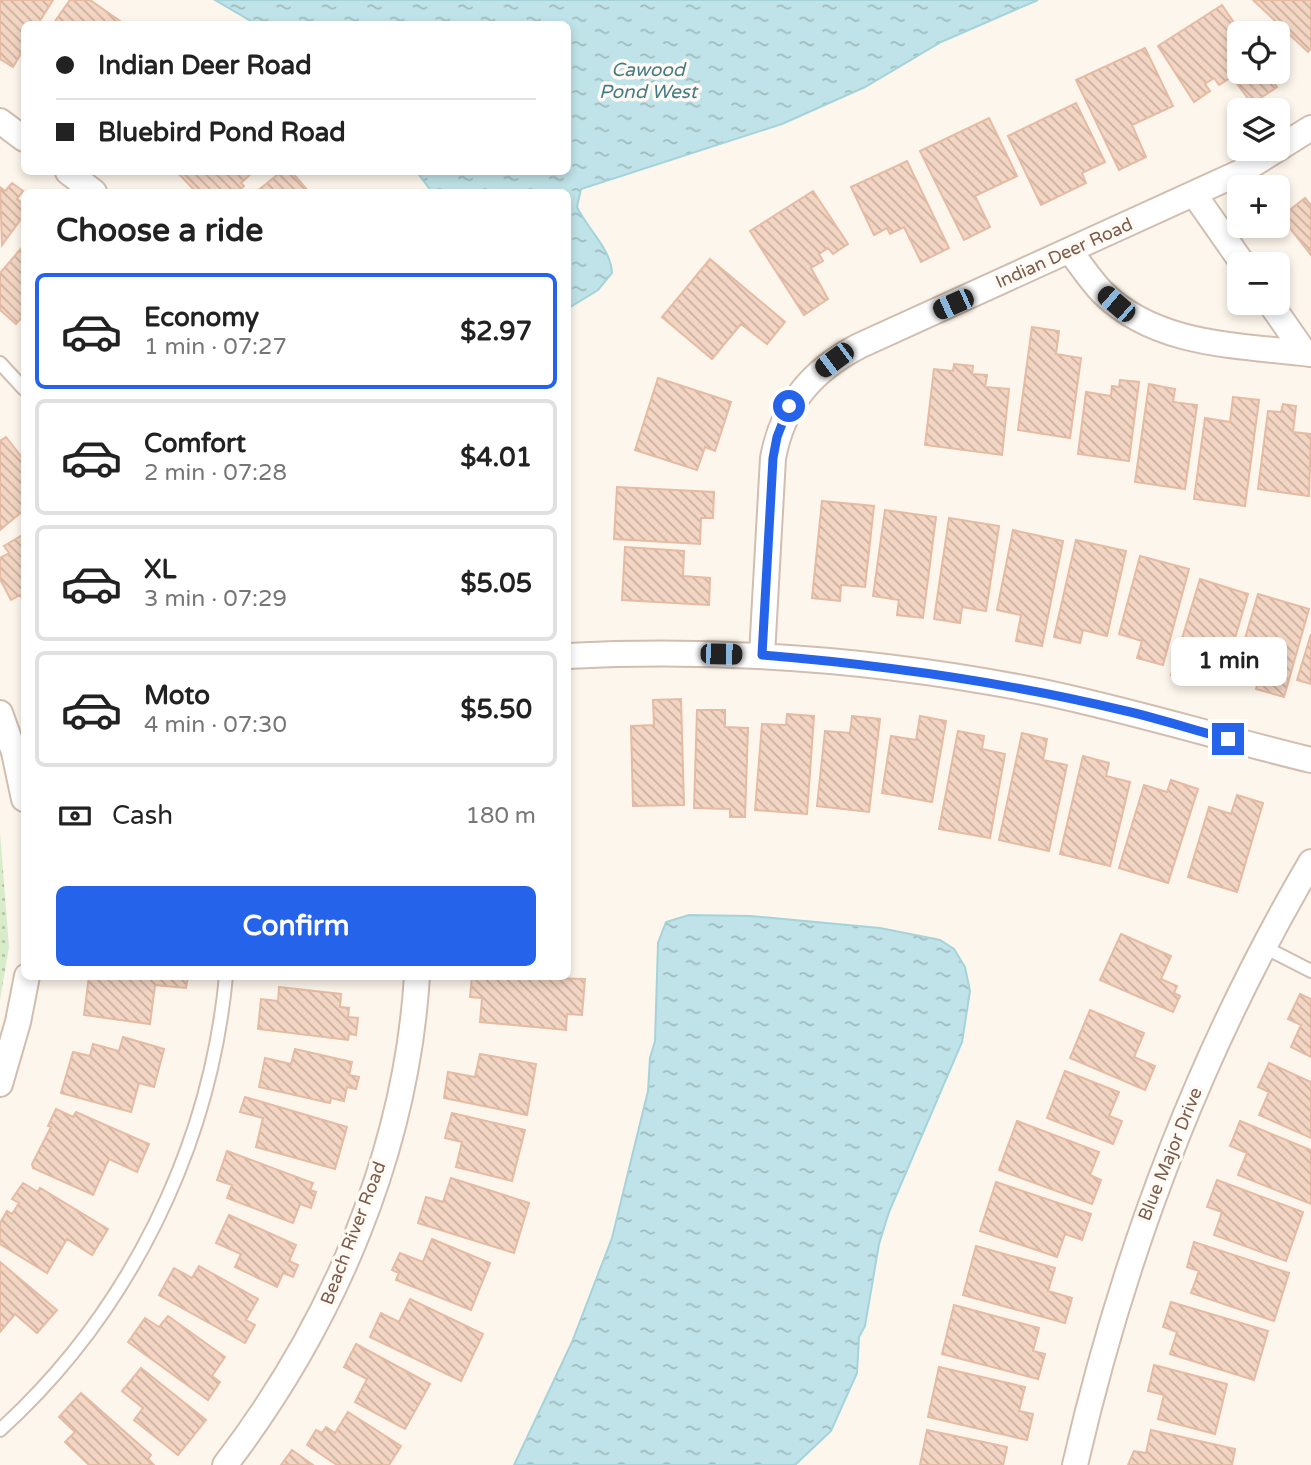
<!DOCTYPE html>
<html lang="en">
<head>
<meta charset="utf-8">
<style>
  :root { --surface:#fff; --page:#f6f6f6; --text:#222; --muted:#767676; --line:#e0e0e0; --accent:#2563eb }
  body { margin:0; font-family:"Varela Round",sans-serif; background:var(--page); color:var(--text); height:100vh; display:flex; flex-direction:column; font-size:26px; white-space:nowrap }
  * { box-sizing:border-box; margin:0 }
  p { font-size:23px; color:var(--muted) }
  .icon { flex:none; width:38px; height:38px; fill:none; stroke:currentColor; stroke-width:2; stroke-linecap:round; stroke-linejoin:round }
  .map { position:relative; flex:1; overflow:hidden }
  .sheet { position:absolute; left:21px; top:189px; width:550px; height:791px; display:flex; flex-direction:column; background:var(--surface); border-radius:10px; box-shadow:0 4px 10px #0003 }
  .sheet>* { flex:none }
  .banner { position:absolute; left:21px; top:21px; width:550px; height:154px; border-radius:10px; box-shadow:0 4px 10px #0003; display:grid; align-content:center; height:154px; padding:0 35px; background:var(--surface) }
  .buttons { position:absolute; left:1227px; top:21px; display:grid; gap:14px }
  .buttons a { display:grid; place-items:center; width:63px; height:63px; border-radius:10px; background:var(--surface); box-shadow:0 4px 10px #0003; font-size:35px }
  .end { position:absolute; width:32px; height:32px; margin:-16px; border:9px solid #2563eb; background:#fff; box-shadow:0 0 0 4px #fff }
  .from { border-radius:50% }
  .bubble { position:absolute; height:49px; border-radius:10px; background:var(--surface); box-shadow:0 4px 10px #0003; font-size:23px; font-weight:700; line-height:49px; text-align:center }
  .car { position:absolute; width:21px; height:42px; margin:-21px -10px; border-radius:9px; box-shadow:0 0 5px 2px #0007; background:linear-gradient(#222 24%,#8ab4d8 0 40%,#222 0 76%,#8ab4d8 0 86%,#222 0) }
  .banner b { display:flex; align-items:center; gap:24px; height:66px; font-size:26px }
  .banner b+b { border-top:2px solid var(--line) }
  .banner i { width:18px; height:18px; background:var(--text) }
  ul { padding:0; list-style:none }
  li { display:flex; align-items:center; gap:21px; height:116px; margin:0 14px 10px; padding:0 21px; border:4px solid var(--line); border-radius:10px }
  li div { flex:1 }
  li b { display:block; font-size:26px }
  li em { font-style:normal; font-weight:700 }
  li.selected { border-color:var(--accent) }
  li>.icon { width:63px; height:63px; stroke-width:1.5 }
  h2 { padding:0 35px; font-size:32px; line-height:84px }
  .pay { display:flex; align-items:center; gap:18px; height:77px; padding:0 35px; font-size:26px }
  .pay p { margin-inline-start:auto }
  .primary-button { display:flex; gap:14px; margin-top:auto; padding:14px 35px }
  .primary-button a { flex:1; height:80px; border-radius:10px; background:var(--accent); color:#fff; font-size:28px; font-weight:700; line-height:80px; text-align:center }
  .map>svg:first-child { display:block }
  .park { fill:url(#park-dots) }
  .water { fill:url(#water-ripples); stroke:#a5d3da; stroke-width:2 }
  .building { fill:url(#building-back-hatch); stroke:#e6bba3; stroke-width:2 }
  .lines { fill:none; stroke-linecap:round; stroke-linejoin:round }
  .lane-casing { stroke:#d1beb0; stroke-width:16 }
  .street-casing { stroke:#d1beb0; stroke-width:28 }
  .lane { stroke:#fff; stroke-width:12 }
  .street { stroke:#fff; stroke-width:24 }
  .route { stroke:#2563eb; stroke-width:9 }
  .labels { text-anchor:middle; dominant-baseline:central; stroke-width:7; stroke-linejoin:round; paint-order:stroke }
  .street-label { font-size:18px; fill:#7a5c4d; stroke:#fffaf3 }
  .water-label { font-size:19px; font-style:italic; fill:#437c86; stroke:#fffaf3 }
</style>
</head>
<body>
<div class="map">
<svg width="1311" height="1465" viewBox="0 0 1311 1465">
  <defs>
    <pattern id="park-dots" width="8" height="8" patternUnits="userSpaceOnUse" patternTransform="scale(1.75)"><rect width="8" height="8" fill="#d8ecc9"/><path d="M2 2h.1M6 6h.1" fill="none" stroke="#b4c2a5" stroke-width="1.8" stroke-linecap="round"/></pattern>
    <pattern id="water-ripples" width="26" height="14" patternUnits="userSpaceOnUse" patternTransform="scale(1.75)"><rect width="26" height="14" fill="#bfe3e8"/><path d="M2 4q2-2 4 0t4 0M15 11q2-2 4 0t4 0" fill="none" stroke="#a0bbbe"/></pattern>
    <pattern id="building-back-hatch" width="6" height="6" patternUnits="userSpaceOnUse" patternTransform="scale(1.75)"><rect width="6" height="6" fill="#f3d5c3"/><path d="M-1 5l2 2M0 0l6 6M5-1l2 2" fill="none" stroke="#cab0a1"/></pattern>
  </defs>
  <rect width="100%" height="100%" fill="#fdf6ec"/>
  <path class="park" d="M0,832L9,947L0,1000Z"/>
  <path class="water" d="M215,0H1038L941,42L865,87L782,124L581,189L577,207C588,230 611,249 612,273L598,290L567,309V192H432L417,172H567V24H256Z
    M689,915L750,916L880,928L940,940L954,949L965,967L970,991L962,1042L889,1212L879,1244L865,1326L859,1337L857,1373L831,1431L795,1465H514L572,1342L612,1238L648,1091L650,1058L655,1041L658,943L666,922Z"/>
  <path class="building" d="M0,0H53L38,24H24V48L13,67L0,59Z
    M70,0H90L120,21L118,24H53Z
    M1253,0H1311V48L1308,52Z
    M1222,5L1241,33L1239,72H1267L1277,87L1252,104L1232,77L1219,85L1214,78L1205,84L1210,91L1194,102L1158,46Z
    M1145,48L1173,106L1132,125L1146,157L1119,170L1076,80Z
    M1076,103L1105,162L1082,173L1086,183L1041,205L1008,136Z
    M989,118L1017,176L975,196L990,227L964,240L920,151Z
    M907,161L949,248L921,262L904,227L890,234L887,228L874,235L851,187Z
    M177,172H253L241,183L244,186L238,192L234,189L231,192H193L195,191Z
    M281,172H292L309,192H256Z
    M12,183L23,191L17,199L24,205V215L2,245L0,187L5,191Z
    M813,191L848,244L833,254L828,248L819,254L823,261L811,268L828,299L804,315L750,231Z
    M1305,198L1311,205V255L1281,217Z
    M24,245V315L16,324L0,310V273Z
    M710,259L785,322L767,344L741,324L712,359L662,317Z
    M1032,327L1059,331L1056,354L1081,358L1070,438L1018,430Z
    M954,364L973,366L972,374L987,375L985,387L1009,389L1002,455L925,445L934,369L953,371Z
    M658,378L731,402L715,451L705,447L697,470L635,450Z
    M1120,380L1139,382L1129,461L1078,454L1086,392L1111,396L1112,386L1119,387Z
    M1149,384L1175,389L1173,402L1197,405L1185,489L1135,482Z
    M1233,397L1259,400L1245,506L1194,499L1205,418L1230,422Z
    M1283,404L1296,406L1293,432L1311,434L1309,496L1258,489L1268,411L1281,412Z
    M6,437L24,460V477L21,480L24,485V510L0,530V441Z
    M617,487L714,492L713,518H701L700,544L614,539Z
    M822,501L874,506L865,587L841,585L840,601L812,598Z
    M885,510L936,517L923,618L897,615L899,600L873,596Z
    M949,518L999,526L986,611L962,607L960,623L934,619Z
    M1013,530L1063,541L1042,646L1016,641L1021,615L997,610Z
    M24,534V602L20,595L11,600L0,579V558L9,553L4,546Z
    M1076,540L1126,551L1107,636L1083,630L1080,643L1054,637Z
    M625,547L684,551L683,576L710,578L709,605L622,600Z
    M1140,556L1189,569L1163,665L1137,658L1142,641L1119,634Z
    M1200,579L1248,594L1227,665L1204,658L1197,682L1171,675Z
    M1258,594L1309,609L1284,697L1256,689L1261,673L1237,666Z
    M1311,634V684L1297,680Z
    M681,699L684,805L633,806L631,726L654,725L653,700Z
    M697,710H725V727L748,728L745,817H730V809L694,808Z
    M787,714L814,716L807,814L755,810L762,724L786,725Z
    M852,716L880,719L869,812L817,806L825,731L850,733Z
    M920,716L946,721L932,802L882,793L891,736L916,740Z
    M958,731L984,736L982,749L1005,754L990,838L939,829Z
    M1022,733L1047,739L1043,760L1067,765L1049,851L999,840Z
    M1083,756L1109,763L1106,776L1130,782L1110,866L1060,854Z
    M1171,780L1198,789L1168,883L1119,868L1144,785L1167,792Z
    M1237,795L1263,803L1237,892L1188,877L1209,807L1231,814Z
    M1121,934L1171,956L1161,979L1177,986L1174,993L1180,996L1173,1012L1100,980Z
    M89,976H188L186,988L155,985L150,1024L84,1015Z
    M472,976L585,979L582,1015L567,1014L566,1030L480,1022L482,998L470,997Z
    M279,987L341,994L340,1007L349,1008L348,1017L358,1018L356,1035L349,1034L348,1040L258,1029L261,999L278,1001Z
    M1300,994L1311,999V1057L1291,1047L1301,1025L1288,1019Z
    M1090,1010L1144,1033L1134,1057L1155,1066L1145,1090L1070,1058Z
    M123,1037L164,1049L154,1087L139,1083L131,1112L61,1093L73,1052L90,1056L93,1044L119,1051Z
    M295,1049L352,1062L349,1075L359,1077L356,1089L347,1087L344,1101L331,1098L330,1103L259,1087L265,1058L291,1064Z
    M480,1054L536,1064L527,1115L444,1098L448,1072L475,1077Z
    M1269,1063L1311,1082V1138L1259,1115L1269,1092L1258,1087Z
    M1065,1071L1119,1092L1109,1116L1122,1121L1113,1144L1047,1118Z
    M245,1097L347,1127L335,1169L256,1147L263,1118L240,1112Z
    M56,1109L73,1117L76,1112L149,1144L137,1172L109,1159L93,1195L33,1168L32,1164L51,1127L48,1126Z
    M452,1113L525,1130L512,1181L456,1167L462,1142L445,1138Z
    M1017,1121L1099,1152L1090,1175L1101,1180L1092,1204L999,1170Z
    M1240,1121L1311,1150V1204L1238,1175L1247,1153L1230,1146Z
    M227,1151L313,1183L310,1190L316,1192L311,1208L300,1204L293,1223L227,1198L232,1185L217,1180Z
    M451,1178L529,1203L514,1253L418,1223L426,1197L443,1202Z
    M1217,1180L1303,1212L1286,1261L1214,1235L1222,1212L1207,1207Z
    M996,1182L1091,1214L1082,1240L1065,1234L1057,1257L980,1231Z
    M23,1183L38,1192L40,1188L108,1229L92,1255L67,1239L47,1273L0,1244V1223L7,1211L12,1214L19,1203L12,1199Z
    M229,1215L296,1245L289,1261L298,1265L293,1277L283,1273L277,1287L235,1267L241,1254L216,1243Z
    M432,1239L490,1263L471,1310L396,1280L399,1273L392,1270L400,1253L423,1262Z
    M1194,1242L1289,1273L1274,1321L1191,1293L1199,1271L1187,1267Z
    M976,1246L1055,1268L1048,1291L1072,1298L1065,1323L963,1295Z
    M0,1262L57,1310L37,1333L15,1314L0,1332Z
    M199,1266L258,1299L246,1320L255,1325L245,1343L159,1295L174,1268L192,1278Z
    M410,1299L483,1334L461,1381L370,1337L381,1313L399,1322Z
    M1171,1302L1268,1331L1254,1380L1170,1354L1177,1332L1163,1327Z
    M954,1305L1039,1328L1033,1351L1045,1354L1038,1379L942,1354Z
    M168,1316L225,1357L212,1376L220,1382L208,1400L128,1342L145,1318L159,1327Z
    M356,1344L430,1384L405,1429L355,1402L367,1379L344,1367Z
    M1154,1365L1227,1384L1215,1434L1158,1419L1164,1395L1148,1391Z
    M939,1367L1025,1387L1019,1411L1033,1414L1027,1440L928,1417Z
    M141,1368L206,1420L178,1455L134,1420L143,1408L122,1391Z
    M81,1393L151,1455L148,1459L154,1465H89L65,1442L75,1432L59,1417Z
    M348,1412L401,1446L389,1465H337L307,1445L316,1430L322,1433L326,1427L335,1433Z
    M927,1430L1007,1447L1003,1465H920Z
    M1151,1430L1235,1449L1232,1465H1128L1134,1451L1146,1453Z
    M292,1450L313,1465H281Z"/>
  <g class="lines">
    <defs>
      <path id="lane" d="M0,363L24,389
        M1264,947L1311,971
        M0,1430C128,1314 210,1148 226,976"/>
      <path id="street" d="M0,121L24,139
        M68,172L94,192
        M1194,194L1243,264
        M1070,251C1081,265 1091,281 1103,293C1158,347 1240,345 1311,354
        M1270,303L1305,353
        M762,655L773,458C783,405 811,371 859,346L1241,172L1311,128
        M567,656C725,648 883,660 1038,691C1130,710 1220,738 1311,760
        M0,713L14,752L24,799
        M0,1084L18,1022L27,976
        M225,1465C332,1325 406,1154 417,976
        M1075,1465C1124,1251 1200,1051 1311,862"/>
    </defs>
    <use href="#lane" class="lane-casing"/>
    <use href="#street" class="street-casing"/>
    <use href="#lane" class="lane"/>
    <use href="#street" class="street"/>
  </g>
  <g class="lines">
    <path class="route" d="M789,406L777,437L773,458L762,655C885,665 1005,682 1126,711C1160,719 1194,730 1228,739"/>
  </g>
  <g class="labels">
    <g class="street-label">
      <text transform="translate(1064 253) rotate(-24)">Indian Deer Road</text>
      <text transform="translate(1170 1154) rotate(-68)">Blue Major Drive</text>
      <text transform="translate(353 1233) rotate(-69)">Beach River Road</text>
    </g>
    <g class="water-label">
      <text x="648" y="70">Cawood<tspan x="648" dy="22">Pond West</tspan></text>
    </g>
  </g>
</svg>
<div class="buttons">
<a><svg class="icon" aria-label="locate" viewBox="0 0 24 24"><circle cx="12" cy="12" r="6"/><path d="M12 2v4M12 18v4M2 12h4M18 12h4"/></svg></a>
<a><svg class="icon" aria-label="layers" viewBox="0 0 24 24"><path d="M12 4l9 5-9 5-9-5zM3 14l9 5 9-5"/></svg></a>
<a>+</a>
<a>−</a>
</div>
<i class="end from" style="left:789px;top:406px"></i>
<i class="end" style="left:1228px;top:739px"></i>
<div class="bubble" style="left:1171px;top:637px;width:116px">1 min</div>
<i class="car" style="left:953px;top:304px;rotate:246deg"></i>
<i class="car" style="left:1116px;top:304px;rotate:311deg"></i>
<i class="car" style="left:834px;top:360px;rotate:233deg"></i>
<i class="car" style="left:721px;top:654px;rotate:91deg"></i>
<div class="banner">
<b><i class="from"></i>Indian Deer Road</b>
<b><i></i>Bluebird Pond Road</b>
</div>
<section class="sheet">
<h2>Choose a ride</h2>
<ul>
<li class="selected"><svg class="icon" aria-label="car" viewBox="0 0 24 24"><path d="M5 17H2v-5l4-1 3-4h7l3 4 3 1v5h-3M9 17h6M6 11h13"/><circle cx="7" cy="17" r="2"/><circle cx="17" cy="17" r="2"/></svg><div><b>Economy</b><p>1 min · 07:27</p></div><em>$2.97</em></li>
<li><svg class="icon" aria-label="car" viewBox="0 0 24 24"><path d="M5 17H2v-5l4-1 3-4h7l3 4 3 1v5h-3M9 17h6M6 11h13"/><circle cx="7" cy="17" r="2"/><circle cx="17" cy="17" r="2"/></svg><div><b>Comfort</b><p>2 min · 07:28</p></div><em>$4.01</em></li>
<li><svg class="icon" aria-label="car" viewBox="0 0 24 24"><path d="M5 17H2v-5l4-1 3-4h7l3 4 3 1v5h-3M9 17h6M6 11h13"/><circle cx="7" cy="17" r="2"/><circle cx="17" cy="17" r="2"/></svg><div><b>XL</b><p>3 min · 07:29</p></div><em>$5.05</em></li>
<li><svg class="icon" aria-label="car" viewBox="0 0 24 24"><path d="M5 17H2v-5l4-1 3-4h7l3 4 3 1v5h-3M9 17h6M6 11h13"/><circle cx="7" cy="17" r="2"/><circle cx="17" cy="17" r="2"/></svg><div><b>Moto</b><p>4 min · 07:30</p></div><em>$5.50</em></li>
</ul>
<div class="pay"><svg class="icon" aria-label="cash" viewBox="0 0 24 24"><path d="M3 7h18v10H3z"/><circle cx="12" cy="12" r="2"/></svg>Cash<p>180 m</p></div>
<div class="primary-button"><a>Confirm</a></div>
</section>
</div>
</body>
</html>
